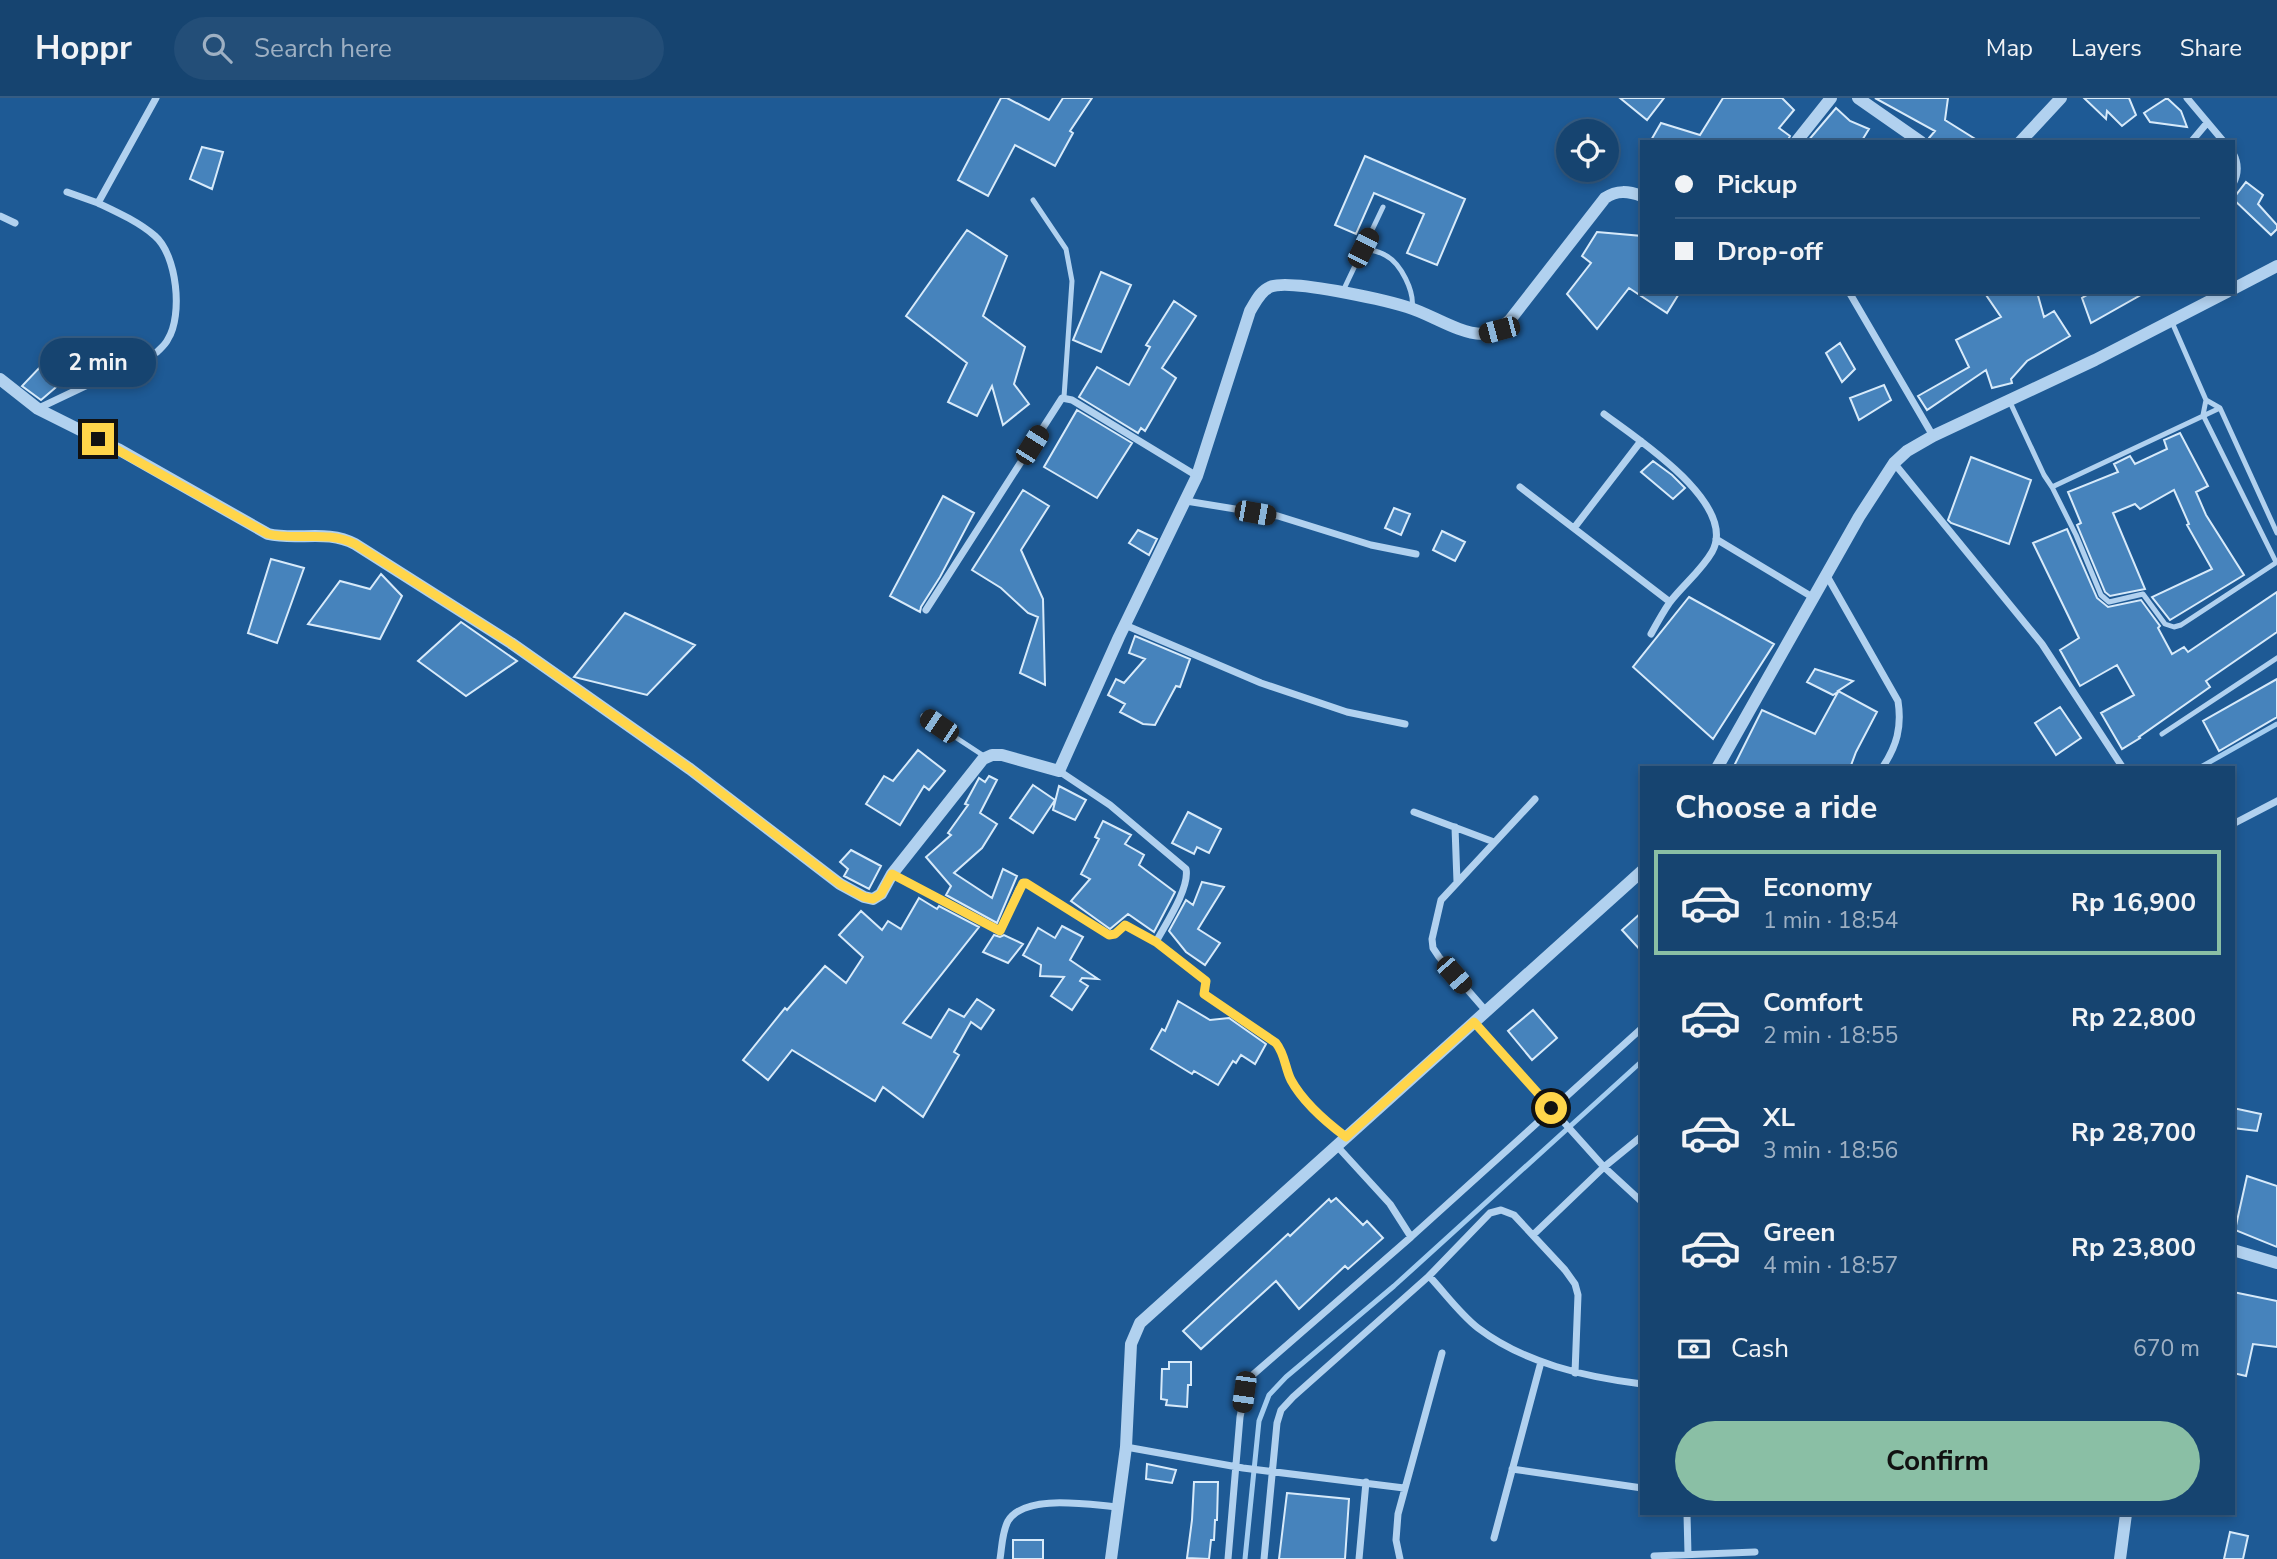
<!DOCTYPE html>
<html lang="en">
<head>
<meta charset="utf-8">
<style>
  :root { --surface:#164470; --page:#234e78; --text:#f1f3f6; --muted:#9eb0c3; --line:#355c83; --accent:#8abfa5 }
  body { margin:0; font-family:"Nunito Sans",sans-serif; background:var(--page); color:var(--text); height:100vh; display:flex; flex-direction:column; font-size:26px; white-space:nowrap }
  * { box-sizing:border-box; margin:0 }
  p { font-size:23px; color:var(--muted) }
  .icon { flex:none; width:38px; height:38px; fill:none; stroke:currentColor; stroke-width:2; stroke-linecap:round; stroke-linejoin:round }
  .map { position:relative; flex:1; overflow:hidden }
  .side { position:absolute; left:1640px; top:668px; width:595px; height:749px; display:flex; flex-direction:column; background:var(--surface); border-radius:0px; box-shadow:0 4px 10px #0003,0 0 0 2px var(--line) }
  .side>* { flex:none }
  .hud { position:absolute; left:1640px; top:42px; width:595px; height:154px; border-radius:0px; box-shadow:0 4px 10px #0003,0 0 0 2px var(--line); display:grid; align-content:center; height:154px; padding:0 35px; background:var(--surface) }
  .tools { position:absolute; left:1556px; top:21px; display:grid; gap:14px }
  .tools a { display:grid; place-items:center; width:63px; height:63px; border-radius:50%; background:var(--surface); box-shadow:0 4px 10px #0003,0 0 0 2px var(--line); font-size:35px }
  .end { position:absolute; width:32px; height:32px; margin:-16px; border:9px solid #ffd54a; background:#111; box-shadow:0 0 0 4px #111 }
  .from { border-radius:50% }
  .bubble { position:absolute; height:49px; border-radius:24px; background:var(--surface); box-shadow:0 4px 10px #0003,0 0 0 2px var(--line); font-size:23px; font-weight:700; line-height:49px; text-align:center }
  .car { position:absolute; width:21px; height:42px; margin:-21px -10px; border-radius:9px; box-shadow:0 0 5px 2px #0007; background:linear-gradient(#222 24%,#8ab4d8 0 40%,#222 0 76%,#8ab4d8 0 86%,#222 0) }
  .hud b { display:flex; align-items:center; gap:24px; height:66px; font-size:26px }
  .hud b+b { border-top:2px solid var(--line) }
  .hud i { width:18px; height:18px; background:var(--text) }
  ul { padding:0; list-style:none }
  li { display:flex; align-items:center; gap:21px; height:105px; margin:0 14px 10px; padding:0 21px; border:4px solid transparent; border-radius:0px }
  li div { flex:1 }
  li b { display:block; font-size:26px }
  li em { font-style:normal; font-weight:700 }
  li.active { border-color:var(--accent) }
  li>.icon { width:63px; height:63px; stroke-width:1.5 }
  h2 { padding:0 35px; font-size:32px; line-height:84px }
  .pay { display:flex; align-items:center; gap:18px; height:77px; padding:0 35px; font-size:26px }
  .pay p { margin-inline-start:auto }
  .cta { display:flex; gap:14px; margin-top:auto; padding:14px 35px }
  .cta a { flex:1; height:80px; border-radius:42px; background:var(--accent); color:#111; font-size:28px; font-weight:700; line-height:80px; text-align:center }
  header { display:flex; align-items:center; gap:42px; box-sizing:border-box; height:98px; padding:0 35px; background:var(--surface); border-bottom:2px solid var(--line) }
  header strong { font-size:33px }
  nav { display:flex; gap:38px; margin-inline-start:auto; font-size:24px }
  .search { width:490px; height:63px; background:var(--page); display:flex; align-items:center; gap:18px; box-sizing:border-box; padding:0 24px; border-radius:38px; color:var(--muted); font-size:26px }
  .map>svg:first-child { display:block }
  .lines { fill:none; stroke-linecap:round; stroke-linejoin:round }
  .stream { stroke:#a4cdf0; stroke-width:5 }
  .building { fill:#4683bc; stroke:#d7eafa; stroke-width:2 }
  .service { stroke:#b1d1ef; stroke-width:5 }
  .minor { stroke:#b1d1ef; stroke-width:7 }
  .tertiary { stroke:#b1d1ef; stroke-width:12 }
  .route { stroke:#ffd54a; stroke-width:9 }
</style>
</head>
<body>
<header>
<strong>Hoppr</strong>
<div class="search"><svg class="icon" aria-label="search" viewBox="0 0 24 24"><circle cx="10" cy="10" r="6"/><path d="M15 15l6 6"/></svg>Search here</div>
<nav><a>Map</a><a>Layers</a><a>Share</a></nav>
</header>
<div class="map">
<svg width="2277" height="1461" viewBox="0 0 2277 1461">
  <rect width="100%" height="100%" fill="#1e5a95"/>
  <g class="lines">
    <path class="stream" d="M2199,670L2277,626
      M1245,1461L1259,1323L1269,1297L1286,1279L1394,1188L1642,963"/>
  </g>
  <path class="building" d="M1001,0H1007L1049,22L1063,0H1092L1070,33L1073,35L1055,68L1015,47L988,98L958,82Z
    M1620,0H1664L1647,22Z
    M1723,0H1782L1794,12L1779,30L1790,38L1787,44H1650L1661,25L1700,37Z
    M1875,0H1948L1945,22L1980,44H1930L1929,40L1935,33Z
    M2084,0H2129L2136,17L2122,28L2107,13L2106,21Z
    M2167,0L2181,13L2187,29L2150,24L2144,15Z
    M1836,10L1850,23L1869,31L1861,44H1807Z
    M202,49L223,54L212,91L190,81Z
    M1365,58L1465,101L1437,167L1407,155L1424,116L1374,95L1356,136L1335,127Z
    M2246,84L2263,97L2258,106L2277,127V131L2271,137L2233,101Z
    M967,132L1007,158L983,218L1025,249L1014,286L1029,306L1003,327L992,288L977,318L948,304L967,265L906,218Z
    M1597,134L1642,138V194H1680L1667,215L1629,190L1597,231L1567,196L1591,165L1582,158Z
    M1101,174L1131,187L1101,254L1073,242Z
    M1984,194H2037L2044,219L2054,213L2070,238L2027,263L2011,281L2012,285L1992,290L1986,272L1927,312L1918,298L1969,269L1956,242L2001,219Z
    M2092,194H2146L2091,225L2082,200Z
    M1174,203L1196,218L1162,270L1176,280L1145,333L1141,330L1138,335L1079,299L1097,269L1129,287L1150,249L1146,247Z
    M1840,245L1855,271L1842,284L1826,255Z
    M41,268L62,284L41,302L22,288Z
    M1884,287L1891,302L1859,322L1850,300Z
    M1077,312L1132,345L1097,400L1044,369Z
    M2180,335L2208,388L2196,394L2206,417L2244,477L2170,522L2152,499L2212,471L2187,427L2189,426L2174,392L2140,411L2135,406L2113,415L2145,491L2110,498L2105,494L2077,427L2081,425L2068,394L2118,374L2114,366L2130,358L2135,366L2167,351L2164,342Z
    M1971,359L2031,382L2009,446L1951,425L1948,422Z
    M1653,363L1672,377L1685,390L1673,401L1641,374Z
    M1023,392L1049,408L1021,452L1043,501L1045,587L1020,575L1038,519L1028,515L1001,490L972,472Z
    M943,398L974,415L940,479L921,509L920,514L890,498Z
    M1394,410L1410,416L1401,437L1385,430Z
    M2067,431L2097,500L2108,509L2141,502L2160,528L2158,530L2172,556L2184,549L2188,554L2277,494V534L2206,583L2210,589L2139,639L2140,640L2122,651L2101,615L2134,597L2117,567L2080,588L2060,552L2079,540L2033,445Z
    M1138,432L1157,441L1149,457L1129,445Z
    M1442,433L1465,444L1455,463L1433,452Z
    M271,461L304,470L277,545L248,535Z
    M381,476L402,498L380,541L308,526L340,483L370,491Z
    M1689,499L1774,546L1713,641L1633,569Z
    M625,515L695,547L647,597L574,579Z
    M461,524L517,563L466,598L418,563Z
    M1135,538L1190,561L1180,589L1176,588L1155,627L1143,626L1120,614L1125,606L1108,597L1116,581L1124,585L1145,561L1129,555Z
    M1815,571L1853,583L1838,593L1877,614L1856,654L1850,670H1733L1762,612L1815,636L1838,594L1833,597L1807,584Z
    M2277,581V619L2219,653L2203,623Z
    M2060,609L2081,640L2056,657L2035,625Z
    M918,652L945,673L929,692L924,688L900,727L866,706L884,678L893,683Z
    M989,678L997,682L980,715L997,726L982,750L954,775L992,800L1003,771L1017,778L997,825L946,797L951,788L926,759L951,737L948,735L968,707L965,706L979,680L985,684Z
    M1033,687L1055,702L1033,735L1010,720Z
    M1059,688L1086,702L1075,722L1053,712Z
    M1188,714L1221,731L1209,755L1197,749L1194,756L1172,745Z
    M1103,723L1131,737L1125,746L1144,757L1139,767L1175,794L1154,834L1128,816L1110,831L1071,803L1090,781L1081,776L1099,741L1095,739Z
    M851,752L881,768L869,791L844,778L848,771L840,764Z
    M1202,784L1224,789L1198,831L1220,845L1205,867L1186,854L1169,833L1186,802L1193,807Z
    M919,800L937,811L939,808L979,829L903,925L931,940L949,911L964,919L977,901L994,912L981,931L971,924L954,954L959,957L923,1019L883,989L875,1003L792,952L768,982L743,962L785,910L787,912L825,868L846,885L863,859L839,837L861,813L882,832L888,823L901,831Z
    M1642,814V854L1622,832Z
    M1062,828L1083,839L1070,862L1098,881L1082,880L1080,883L1088,888L1072,912L1051,898L1064,879L1040,878L1041,867L1023,857L1038,830L1055,840Z
    M994,837L1000,839L1004,837L1023,846L1008,865L983,854Z
    M1178,903L1210,922L1229,920L1266,946L1255,966L1241,957L1236,965L1233,963L1218,987L1194,973L1192,976L1151,951L1162,931L1165,933Z
    M1533,912L1557,940L1532,962L1508,933Z
    M2233,1010L2261,1016L2257,1033L2233,1030Z
    M2247,1078L2277,1088V1149L2235,1132Z
    M1336,1100L1363,1127L1367,1123L1383,1140L1348,1171L1345,1168L1299,1211L1276,1183L1201,1251L1183,1233L1288,1136L1290,1138L1329,1101L1331,1104Z
    M2233,1194L2277,1203V1249L2253,1246L2246,1278L2233,1275Z
    M1169,1264H1191V1287H1188L1187,1309L1166,1307L1167,1302L1161,1301L1162,1271H1169Z
    M1147,1366L1176,1372L1172,1385L1146,1381Z
    M1194,1384H1218L1217,1422H1215L1214,1442H1211L1209,1461L1187,1460L1192,1422Z
    M1287,1395L1349,1401L1345,1461H1279Z
    M2230,1434L2248,1438L2243,1461H2224Z
    M1013,1442H1043V1461H1013Z"/>
  <g class="lines">
    <path class="service" d="M1033,102L1066,151L1072,183L1064,299
      M1363,150C1370,152 1378,153 1385,157C1401,165 1415,194 1412,211
      M1342,195L1383,109
      M2171,222L2206,302L2203,317L2276,464
      M2009,302L2044,377L2052,389L2220,310
      M2206,302L2220,310L2277,435
      M2052,389L2076,437L2101,497L2109,504L2143,496L2165,526L2174,529L2181,527L2277,464
      M923,618L984,658
      M2162,636L2277,560"/>
    <path class="minor" d="M2187,0L2224,44
      M2191,44L2207,25
      M2233,55C2239,66 2239,75 2233,86
      M67,94L98,105
      M0,118L15,125
      M1849,194L1933,338
      M39,310L157,254C161,250 166,246 168,241C183,217 177,157 155,138C139,124 117,114 98,105L156,0
      M1604,316C1636,340 1739,406 1712,454C1701,473 1683,487 1670,504C1663,514 1657,525 1651,536
      M1894,365L2042,546L2123,670
      M1520,389L1670,504
      M1186,403L1278,418L1371,447L1416,456
      M1574,430L1641,343
      M1716,441L1814,500
      M1827,478L1898,603C1902,629 1897,648 1882,670
      M926,512L1062,300L1072,302L1197,378
      M1125,527L1261,585L1347,614L1405,626
      M1059,673L1110,707L1186,771C1190,790 1165,827 1156,844
      M1414,714L1494,744
      M2233,726L2277,703
      M1455,729L1457,784
      M892,776L1000,833L1019,791L1023,785H1026L1109,837L1115,836L1125,827L1156,844L1206,883L1204,896L1276,945C1285,956 1285,970 1291,982C1302,1004 1326,1024 1345,1039
      M1486,913L1439,859L1433,850L1432,841L1441,802L1535,701
      M1474,924L1604,1069L1642,1104
      M1533,1137L1604,1069L1642,1038
      M1411,1139L1642,930
      M1575,1275L1578,1197L1575,1186L1565,1172L1514,1117L1501,1112L1490,1115L1429,1178C1445,1195 1460,1216 1478,1230C1524,1265 1585,1279 1642,1286
      M1126,1349L1243,1370L1404,1390
      M1512,1371L1642,1390
      M1687,1416L1688,1456
      M1494,1440L1541,1264
      M1654,1458L1755,1454
      M1000,1461C1002,1449 1002,1434 1008,1423C1025,1395 1090,1407 1118,1409
      M1228,1461L1240,1319L1248,1281L1411,1139L1390,1106L1336,1047
      M1264,1461L1277,1325L1281,1312L1293,1299L1429,1178
      M1359,1461L1366,1384
      M1400,1461L1396,1442L1398,1416L1442,1255"/>
    <path class="tertiary" d="M1858,0L1921,44
      M1796,44L1831,0
      M2020,44L2061,0
      M2233,191L2277,168
      M0,281L38,311L118,351L268,436C297,443 327,431 355,446L511,545L690,671L840,786L864,799L873,801L881,796L892,776L983,661L992,657H1002L1059,673L1119,539L1197,378L1250,213C1255,205 1260,193 1270,189C1288,180 1384,202 1407,209C1431,216 1457,235 1482,236C1494,236 1501,230 1510,222L1605,100C1617,92 1628,93 1642,98
      M1717,670L1859,419L1894,365L1907,353L1933,338L2095,262L2227,194
      M2233,1152L2277,1165
      M1111,1461L1126,1349L1131,1246L1140,1225L1642,773
      M2120,1461L2126,1416"/>
  </g>
  <g class="lines">
    <path class="route" d="M98,341L268,436C297,443 327,432 355,446L511,545L690,671L840,786L864,799L873,801L881,796L892,776L1000,833L1023,785H1026L1109,837L1115,836L1125,827L1156,844L1206,883L1204,896L1276,945C1285,956 1285,970 1291,982C1303,1004 1326,1024 1346,1039L1474,924L1551,1010"/>
  </g>
</svg>
<div class="tools">
<a><svg class="icon" aria-label="locate" viewBox="0 0 24 24"><circle cx="12" cy="12" r="6"/><path d="M12 2v4M12 18v4M2 12h4M18 12h4"/></svg></a>
</div>
<i class="end from" style="left:1551px;top:1010px"></i>
<i class="end" style="left:98px;top:341px"></i>
<div class="bubble" style="left:40px;top:240px;width:116px">2 min</div>
<i class="car" style="left:1363px;top:150px;rotate:27deg"></i>
<i class="car" style="left:1499px;top:232px;rotate:255deg"></i>
<i class="car" style="left:1032px;top:347px;rotate:32deg"></i>
<i class="car" style="left:1255px;top:415px;rotate:100deg"></i>
<i class="car" style="left:939px;top:628px;rotate:304deg"></i>
<i class="car" style="left:1454px;top:877px;rotate:139deg"></i>
<i class="car" style="left:1244px;top:1294px;rotate:188deg"></i>
<div class="hud">
<b><i class="from"></i>Pickup</b>
<b><i></i>Drop-off</b>
</div>
<section class="side">
<h2>Choose a ride</h2>
<ul>
<li class="active"><svg class="icon" aria-label="car" viewBox="0 0 24 24"><path d="M5 17H2v-5l4-1 3-4h7l3 4 3 1v5h-3M9 17h6M6 11h13"/><circle cx="7" cy="17" r="2"/><circle cx="17" cy="17" r="2"/></svg><div><b>Economy</b><p>1 min · 18:54</p></div><em>Rp 16,900</em></li>
<li><svg class="icon" aria-label="car" viewBox="0 0 24 24"><path d="M5 17H2v-5l4-1 3-4h7l3 4 3 1v5h-3M9 17h6M6 11h13"/><circle cx="7" cy="17" r="2"/><circle cx="17" cy="17" r="2"/></svg><div><b>Comfort</b><p>2 min · 18:55</p></div><em>Rp 22,800</em></li>
<li><svg class="icon" aria-label="car" viewBox="0 0 24 24"><path d="M5 17H2v-5l4-1 3-4h7l3 4 3 1v5h-3M9 17h6M6 11h13"/><circle cx="7" cy="17" r="2"/><circle cx="17" cy="17" r="2"/></svg><div><b>XL</b><p>3 min · 18:56</p></div><em>Rp 28,700</em></li>
<li><svg class="icon" aria-label="car" viewBox="0 0 24 24"><path d="M5 17H2v-5l4-1 3-4h7l3 4 3 1v5h-3M9 17h6M6 11h13"/><circle cx="7" cy="17" r="2"/><circle cx="17" cy="17" r="2"/></svg><div><b>Green</b><p>4 min · 18:57</p></div><em>Rp 23,800</em></li>
</ul>
<div class="pay"><svg class="icon" aria-label="cash" viewBox="0 0 24 24"><path d="M3 7h18v10H3z"/><circle cx="12" cy="12" r="2"/></svg>Cash<p>670 m</p></div>
<div class="cta"><a>Confirm</a></div>
</section>
</div>
</body>
</html>
